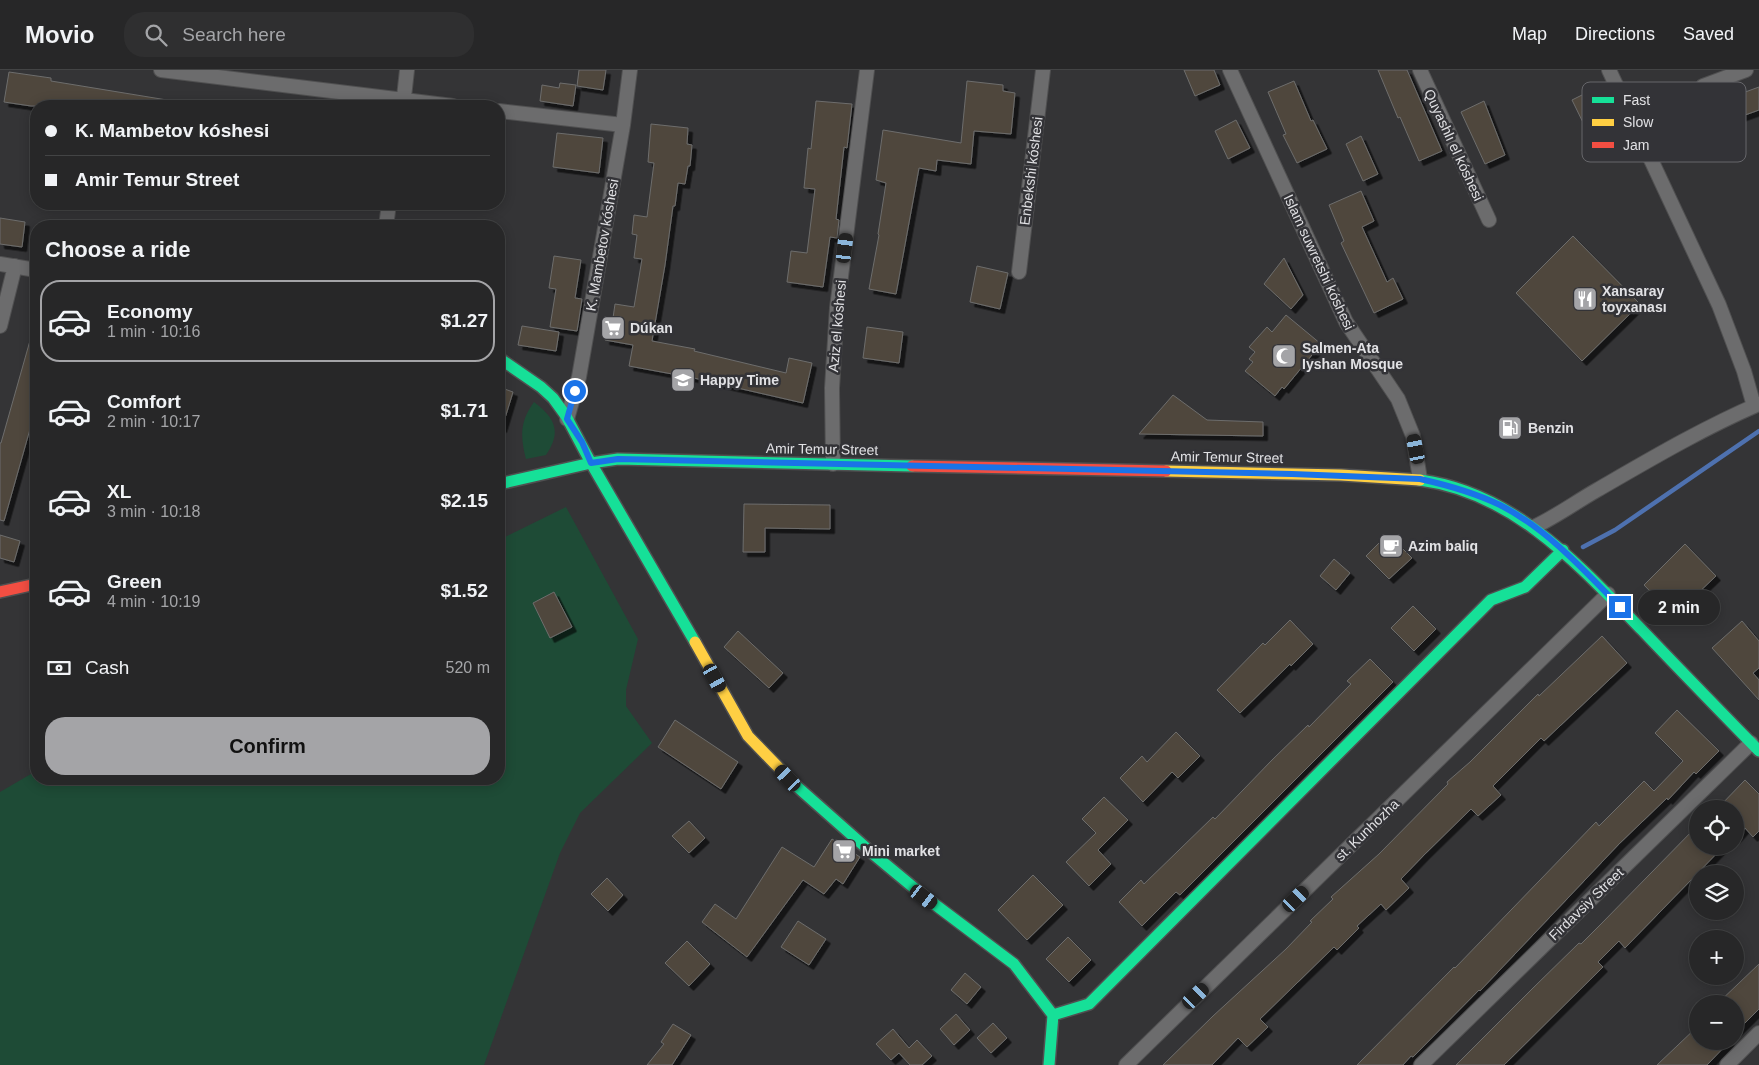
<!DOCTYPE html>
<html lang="en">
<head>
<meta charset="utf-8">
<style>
  :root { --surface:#272728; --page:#2f2f30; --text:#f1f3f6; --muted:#a4a5a8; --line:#434445; --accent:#a4a4a7 }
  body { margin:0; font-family:Helvetica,sans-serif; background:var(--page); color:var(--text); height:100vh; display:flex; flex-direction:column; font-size:19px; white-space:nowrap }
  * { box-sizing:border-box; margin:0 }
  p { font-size:16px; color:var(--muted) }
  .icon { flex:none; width:28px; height:28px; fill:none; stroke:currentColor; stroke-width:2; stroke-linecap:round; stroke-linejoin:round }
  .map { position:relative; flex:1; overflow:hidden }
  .side { position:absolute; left:30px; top:150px; width:475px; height:565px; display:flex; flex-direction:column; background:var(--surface); border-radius:20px; box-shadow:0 2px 12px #0003,0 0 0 1px var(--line) }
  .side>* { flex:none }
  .top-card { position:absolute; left:30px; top:30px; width:475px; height:110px; border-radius:20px; box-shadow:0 2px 12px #0003,0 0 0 1px var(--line); display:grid; align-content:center; height:110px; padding:0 15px; background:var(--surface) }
  .controls { position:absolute; left:1689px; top:730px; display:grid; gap:10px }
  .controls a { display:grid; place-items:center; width:55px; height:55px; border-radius:50%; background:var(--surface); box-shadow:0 2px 12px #0003,0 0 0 1px var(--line); font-size:25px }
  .end { position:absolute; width:22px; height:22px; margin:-11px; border:6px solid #1a73e8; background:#fff; box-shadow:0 0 0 2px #fff }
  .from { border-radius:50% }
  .bubble { position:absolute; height:35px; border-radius:18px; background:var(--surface); box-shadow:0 2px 12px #0003,0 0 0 1px var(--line); font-size:16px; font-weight:700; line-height:35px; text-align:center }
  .car { position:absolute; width:15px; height:30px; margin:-15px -8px; border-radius:6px; box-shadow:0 0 4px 1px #0007; background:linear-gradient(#222 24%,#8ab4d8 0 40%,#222 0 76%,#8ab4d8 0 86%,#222 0) }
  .top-card b { display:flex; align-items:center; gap:18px; height:48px; font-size:19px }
  .top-card b+b { border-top:1px solid var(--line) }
  .top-card i { width:12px; height:12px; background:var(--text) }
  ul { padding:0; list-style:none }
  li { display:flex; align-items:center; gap:15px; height:82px; margin:0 10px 8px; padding:0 5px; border:2px solid transparent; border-radius:20px }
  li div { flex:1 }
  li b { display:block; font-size:19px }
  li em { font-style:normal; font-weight:700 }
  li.selected { border-color:var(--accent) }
  li>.icon { width:45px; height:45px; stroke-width:1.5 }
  h2 { padding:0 15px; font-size:22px; line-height:60px }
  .pay { display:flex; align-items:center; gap:12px; height:55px; padding:0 15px; font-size:19px }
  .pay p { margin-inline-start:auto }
  .primary-button { display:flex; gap:10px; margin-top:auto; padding:10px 15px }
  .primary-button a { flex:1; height:58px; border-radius:20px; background:var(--accent); color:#111; font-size:20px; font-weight:700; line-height:58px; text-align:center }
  header { display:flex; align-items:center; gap:30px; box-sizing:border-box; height:70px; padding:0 25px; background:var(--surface); border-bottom:1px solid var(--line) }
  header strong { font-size:24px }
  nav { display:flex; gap:28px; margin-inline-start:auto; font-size:18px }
  .search { width:350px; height:45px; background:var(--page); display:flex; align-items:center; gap:12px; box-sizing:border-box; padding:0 18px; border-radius:20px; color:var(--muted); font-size:19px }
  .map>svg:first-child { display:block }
  .green { fill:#1e4b36 }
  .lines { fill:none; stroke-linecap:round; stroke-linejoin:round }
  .stream { stroke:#4e71af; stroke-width:4.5 }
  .building { fill:#4f473e; stroke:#6d6d6c; filter:url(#shadow) }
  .street-casing { stroke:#505051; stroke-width:16 }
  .fast-casing { stroke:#505051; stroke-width:14 }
  .slow-casing { stroke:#505051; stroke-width:14 }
  .jam-casing { stroke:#505051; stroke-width:14 }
  .street { stroke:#6c6c6d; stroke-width:14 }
  .fast { stroke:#16e098; stroke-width:11 }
  .slow { stroke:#ffcf43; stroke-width:11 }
  .jam { stroke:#f24e42; stroke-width:11 }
  .route { stroke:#1a73e8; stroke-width:6 }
  .labels { text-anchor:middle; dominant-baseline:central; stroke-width:5; stroke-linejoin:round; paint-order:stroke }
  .street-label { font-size:14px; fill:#e1e1e4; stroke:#333337 }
  .poi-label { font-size:14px; font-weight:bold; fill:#e1e1e4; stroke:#333337; text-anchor:start }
  .key { fill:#333337; stroke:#67676b; stroke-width:1 }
  .key-label { font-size:14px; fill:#e1e1e4 }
</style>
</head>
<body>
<header>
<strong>Movio</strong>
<div class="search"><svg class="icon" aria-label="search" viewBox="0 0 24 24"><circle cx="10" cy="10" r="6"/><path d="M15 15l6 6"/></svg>Search here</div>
<nav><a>Map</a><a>Directions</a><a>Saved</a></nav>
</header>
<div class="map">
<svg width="1759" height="995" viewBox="0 0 1759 995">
  <defs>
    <filter id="shadow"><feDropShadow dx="4.5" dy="4.5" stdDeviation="0" flood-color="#0009"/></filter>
  </defs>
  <rect width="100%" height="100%" fill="#343436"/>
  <path class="green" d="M534,332C555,348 562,361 546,385L526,389C520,366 520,351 534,332Z
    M566,437L638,569L626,620V636L652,673L580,743L560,783L484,995H0V722L36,701V709H499V470Z"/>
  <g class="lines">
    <path class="stream" d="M1583,477L1615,460L1759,361"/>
  </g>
  <path class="building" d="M579,0H606L603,20L577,16Z
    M1184,0H1214L1220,15L1195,26Z
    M1378,0H1407L1442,81L1419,91L1400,47L1398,48Z
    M9,2L51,8V11L167,30V36H31L4,32Z
    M967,11L1003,15V21L1015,23L1011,64L974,61L971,94L937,90L936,101L919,98L896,224L869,219L879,165L878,164L886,113L876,110L883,60L961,73Z
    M1294,11L1311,51L1313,50L1327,79L1297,93L1283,65L1286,64L1268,22Z
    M560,13L576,15L573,36L540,31L542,15L559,18Z
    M1759,17V40L1734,49L1726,29Z
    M1594,19L1608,49L1612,47L1619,62L1594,75L1572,30Z
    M816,31L852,34L847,78L844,77L836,149L839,150L837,168L830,167L823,217L787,212L791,181L807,183L815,119L804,118L808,78L811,79Z
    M1484,31L1505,85L1485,94L1461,42Z
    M1236,50L1250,78L1228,89L1215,61Z
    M651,54L688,58L687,74L692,75L690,96H688L685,114L678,113L675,136H673L665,195L652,271L695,279L694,281L786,303L789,288L812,293L803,333L694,308L629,296L633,275L605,270L608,247L613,248L615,234L634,237L642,189L634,188L637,165L632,164L634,145L647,147L654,93L648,92Z
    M557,63L603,68L599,103L553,97Z
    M1361,66L1378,104L1363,111L1346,74Z
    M1361,121L1374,151L1362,157L1387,212L1393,208L1403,229L1374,243L1341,173L1344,171L1329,135Z
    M0,148L25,152L22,177L0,174Z
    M1573,166L1640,234L1582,291L1516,223Z
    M554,186L581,190L575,228L582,229L577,261L550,257L556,219L549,218Z
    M1284,188L1303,225L1291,239L1264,214Z
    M977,196L1008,203L1000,239L970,232Z
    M1286,245L1321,274L1284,319L1282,317L1275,326L1245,301L1253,292L1249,289L1255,282L1249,277L1267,257L1272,262Z
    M522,256L559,262L556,281L518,275Z
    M867,257L903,262L899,293L863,288Z
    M33,260L36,261V338L4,451L0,450V373H1Z
    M499,317L513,322L502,358H499Z
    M1173,325L1207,350L1263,352V366L1139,364Z
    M744,434L830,435V459L765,458V482H743Z
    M1388,464L1412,488L1389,509L1366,486Z
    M0,465L20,471L14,492L0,488Z
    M1685,474L1716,506L1674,546L1644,515Z
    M1334,489L1350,503L1336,520L1320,506Z
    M554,522L572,557L550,568L533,533Z
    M1413,536L1436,559L1414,581L1391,558Z
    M1290,550L1313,574L1291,596L1290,594L1240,643L1217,620L1263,573L1265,575Z
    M1742,551L1759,571V598L1753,603L1759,610V630L1712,578Z
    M738,561L783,603L769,618L724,577Z
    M1602,566L1627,593L1544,671L1541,668L1493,716L1501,725L1478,746L1471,739L1424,785L1401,809L1409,818L1386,840L1381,834L1357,856L1359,858L1337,880L1334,877L1260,949L1268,957L1247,977L1238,968L1212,995H1163L1213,946L1286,879L1312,852L1310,851L1333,829L1331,827L1379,784L1448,714L1447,712L1470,692L1538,624L1539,626Z
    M1370,589L1393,612L1180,825L1176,822L1142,856L1119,832L1141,810L1144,814L1213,747L1215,749L1272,690L1308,655L1309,657L1351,614L1347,611Z
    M1677,640L1719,681L1696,704L1694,702L1668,730L1667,728L1619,774L1480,921L1479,920L1413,987L1411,986L1403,995H1357L1454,897L1455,898L1596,752L1599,756L1644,711L1654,721L1683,691L1655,663Z
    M675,650L738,692L721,719L658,677Z
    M1176,662L1200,686L1178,708L1172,702L1143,732L1120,708L1142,686L1147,692Z
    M1745,710L1759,724V761L1753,767L1745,758L1735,769V739H1717Z
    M1104,727L1128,750L1098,780L1111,794L1089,816L1066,792L1096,763L1082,749Z
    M689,751L705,768L689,783L672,766Z
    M1698,755V776H1724L1625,878L1619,871L1598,892L1603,897L1504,995H1456L1533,918L1579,873L1581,874L1601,854Z
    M832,769L860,787L843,814L836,809L824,824L803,810L747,887L702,852L715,834L736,849L782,777L814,797Z
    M1033,805L1063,835L1027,870L998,840Z
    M607,808L623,825L608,841L591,824Z
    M798,851L826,869L809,895L781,877Z
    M1068,867L1091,890L1069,912L1046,889Z
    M687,871L710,894L689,916L665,893Z
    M1759,894V939L1735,963V934H1717Z
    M965,903L981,917L967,934L951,920Z
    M956,944L970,960L954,975L940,959Z
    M993,953L1007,968L991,983L977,968Z
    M673,954L691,965L672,995H647L664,974L661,972Z
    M1698,956V971H1730L1707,995H1657Z
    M893,959L909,978L917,970L932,986L922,995H910L899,983L891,990L876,974Z"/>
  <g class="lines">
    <defs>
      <path id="street" d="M161,0L453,36
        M1230,0L1346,252L1398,329L1413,366L1420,409
        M1420,0L1489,150
        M1609,0L1719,235L1744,301L1754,336
        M1703,16L1746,0
        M403,36L407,0
        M499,41L623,55
        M386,156L389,134
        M0,194L36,200
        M1019,202L1043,0
        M0,256L15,196
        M567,349L579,307L623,55L630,0
        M833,394L832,318L837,238L867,0
        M1534,457C1557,446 1576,432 1597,420C1649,390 1703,358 1759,334
        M1126,995L1608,524
        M1421,995L1751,673
        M1727,995L1759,963"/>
      <path id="fast" d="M499,288L541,317L553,328L566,346L591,393L695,572
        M1420,410C1514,422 1580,496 1642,560C1681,601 1720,641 1759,681
        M499,414L591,393L618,389L912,396
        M780,699L793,713L872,783L925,827L1014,894L1053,945L1049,995
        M1053,945L1089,934L1491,530L1525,517L1563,480"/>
      <path id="slow" d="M1166,401L1341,405L1420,410
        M695,572L748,666L780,699"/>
      <path id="jam" d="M912,396L1166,401
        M0,522L36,514"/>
    </defs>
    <use href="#street" class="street-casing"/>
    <use href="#fast" class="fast-casing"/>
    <use href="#slow" class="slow-casing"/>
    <use href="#jam" class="jam-casing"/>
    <use href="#street" class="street"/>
    <use href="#fast" class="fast"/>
    <use href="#slow" class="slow"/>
    <use href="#jam" class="jam"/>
  </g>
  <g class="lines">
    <path class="route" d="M575,321L567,349L582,372L591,393L618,389L1292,404L1420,409C1447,415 1475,423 1500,435C1547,459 1584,500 1620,537"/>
  </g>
  <defs>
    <symbol id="restaurant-square" viewBox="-11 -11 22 22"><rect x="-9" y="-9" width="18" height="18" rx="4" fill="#a4a4a7" stroke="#333337"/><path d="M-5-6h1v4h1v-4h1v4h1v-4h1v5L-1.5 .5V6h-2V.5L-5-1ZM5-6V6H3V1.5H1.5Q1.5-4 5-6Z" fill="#fff"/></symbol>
    <symbol id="supermarket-square" viewBox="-11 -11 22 22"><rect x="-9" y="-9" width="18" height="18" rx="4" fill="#a4a4a7" stroke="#333337"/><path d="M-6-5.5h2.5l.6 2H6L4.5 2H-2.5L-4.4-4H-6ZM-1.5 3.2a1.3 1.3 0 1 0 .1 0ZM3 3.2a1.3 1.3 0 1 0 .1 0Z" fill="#fff"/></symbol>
    <symbol id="mosque-square" viewBox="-11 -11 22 22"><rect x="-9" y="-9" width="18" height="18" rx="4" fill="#a4a4a7" stroke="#333337"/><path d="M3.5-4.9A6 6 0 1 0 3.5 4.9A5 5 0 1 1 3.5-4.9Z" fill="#fff"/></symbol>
    <symbol id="school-square" viewBox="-11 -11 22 22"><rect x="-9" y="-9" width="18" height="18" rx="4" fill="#a4a4a7" stroke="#333337"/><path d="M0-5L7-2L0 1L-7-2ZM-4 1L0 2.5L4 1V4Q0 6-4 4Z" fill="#fff"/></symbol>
    <symbol id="fuel-square" viewBox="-11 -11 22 22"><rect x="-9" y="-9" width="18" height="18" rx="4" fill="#a4a4a7" stroke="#333337"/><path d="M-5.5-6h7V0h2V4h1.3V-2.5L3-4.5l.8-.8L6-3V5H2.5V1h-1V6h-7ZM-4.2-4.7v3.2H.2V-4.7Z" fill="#fff"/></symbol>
    <symbol id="cafe-square" viewBox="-11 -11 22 22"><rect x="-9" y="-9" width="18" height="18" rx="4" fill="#a4a4a7" stroke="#333337"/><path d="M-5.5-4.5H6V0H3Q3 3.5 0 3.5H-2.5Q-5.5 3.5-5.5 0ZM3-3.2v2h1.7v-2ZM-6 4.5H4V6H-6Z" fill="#fff"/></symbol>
  </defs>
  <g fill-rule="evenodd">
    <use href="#restaurant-square" x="1571" y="215" width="28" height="28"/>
    <use href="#supermarket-square" x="599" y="244" width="28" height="28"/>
    <use href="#mosque-square" x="1270" y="272" width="28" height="28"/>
    <use href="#school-square" x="669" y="296" width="28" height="28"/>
    <use href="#fuel-square" x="1496" y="344" width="28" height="28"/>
    <use href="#cafe-square" x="1377" y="462" width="28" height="28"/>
    <use href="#supermarket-square" x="830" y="767" width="28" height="28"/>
  </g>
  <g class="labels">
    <g class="street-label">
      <text transform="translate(1454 75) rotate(65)">Quyashlı el kóshesi</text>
      <text transform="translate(1031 101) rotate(-83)">Enbekshi kóshesi</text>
      <text transform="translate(602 175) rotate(-80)">K. Mambetov kóshesi</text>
      <text transform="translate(1319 192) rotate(65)">Islam suwretshi kóshesi</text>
      <text transform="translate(837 256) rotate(-85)">Aziz el kóshesi</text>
      <text transform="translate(822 379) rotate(1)">Amir Temur Street</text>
      <text transform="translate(1227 387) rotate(1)">Amir Temur Street</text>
      <text transform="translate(1367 760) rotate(-44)">st. Kunhozha</text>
      <text transform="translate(1586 834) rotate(-44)">Firdavsiy Street</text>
    </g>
    <g class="poi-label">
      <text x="1602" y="221">Xansaray<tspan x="1602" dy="16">toyxanası</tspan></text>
      <text x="630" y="258">Dúkan</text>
      <text x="1302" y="278">Salmen-Ata<tspan x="1302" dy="16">Iyshan Mosque</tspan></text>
      <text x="700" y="310">Happy Time</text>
      <text x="1528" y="358">Benzin</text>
      <text x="1408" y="476">Azim baliq</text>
      <text x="862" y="781">Mini market</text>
    </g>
  </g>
  <rect x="1582" y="12" width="164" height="80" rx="8" class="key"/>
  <rect x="1592" y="27" width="22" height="6" fill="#16e098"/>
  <rect x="1592" y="49" width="22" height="7" fill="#ffcf43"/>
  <rect x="1592" y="72" width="22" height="6" fill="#f24e42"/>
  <g class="key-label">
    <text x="1623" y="35">Fast</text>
    <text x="1623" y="57">Slow</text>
    <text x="1623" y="80">Jam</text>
  </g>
</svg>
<div class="controls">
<a><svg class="icon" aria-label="locate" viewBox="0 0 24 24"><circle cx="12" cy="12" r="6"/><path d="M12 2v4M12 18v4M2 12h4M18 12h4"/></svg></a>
<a><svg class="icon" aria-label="layers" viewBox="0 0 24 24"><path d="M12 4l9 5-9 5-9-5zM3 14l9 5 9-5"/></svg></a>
<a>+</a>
<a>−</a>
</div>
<i class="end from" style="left:575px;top:321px"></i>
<i class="end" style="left:1620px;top:537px"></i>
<div class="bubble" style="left:1638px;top:520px;width:82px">2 min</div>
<i class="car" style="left:845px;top:178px;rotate:7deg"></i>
<i class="car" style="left:1416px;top:379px;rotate:349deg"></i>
<i class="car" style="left:715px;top:608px;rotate:151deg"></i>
<i class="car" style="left:788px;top:708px;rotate:317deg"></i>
<i class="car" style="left:924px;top:827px;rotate:127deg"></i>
<i class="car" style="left:1296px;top:829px;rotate:46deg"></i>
<i class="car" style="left:1196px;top:926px;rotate:46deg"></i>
<div class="top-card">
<b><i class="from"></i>K. Mambetov kóshesi</b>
<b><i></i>Amir Temur Street</b>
</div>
<section class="side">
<h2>Choose a ride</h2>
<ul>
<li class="selected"><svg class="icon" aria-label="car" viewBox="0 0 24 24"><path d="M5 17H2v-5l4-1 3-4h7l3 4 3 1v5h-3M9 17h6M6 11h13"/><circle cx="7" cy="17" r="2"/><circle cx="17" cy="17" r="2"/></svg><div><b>Economy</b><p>1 min · 10:16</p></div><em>$1.27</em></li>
<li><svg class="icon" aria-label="car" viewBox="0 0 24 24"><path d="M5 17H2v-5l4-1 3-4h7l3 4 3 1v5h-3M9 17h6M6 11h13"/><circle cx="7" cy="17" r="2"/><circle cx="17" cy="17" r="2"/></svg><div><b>Comfort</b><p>2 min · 10:17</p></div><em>$1.71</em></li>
<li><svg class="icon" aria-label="car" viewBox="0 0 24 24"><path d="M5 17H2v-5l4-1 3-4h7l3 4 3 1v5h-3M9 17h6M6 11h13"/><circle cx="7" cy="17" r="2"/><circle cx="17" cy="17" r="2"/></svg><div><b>XL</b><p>3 min · 10:18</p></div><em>$2.15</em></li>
<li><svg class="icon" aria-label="car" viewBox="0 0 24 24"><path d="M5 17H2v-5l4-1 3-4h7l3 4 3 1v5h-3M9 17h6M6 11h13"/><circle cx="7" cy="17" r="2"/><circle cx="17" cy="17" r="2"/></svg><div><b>Green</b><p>4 min · 10:19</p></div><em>$1.52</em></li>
</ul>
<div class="pay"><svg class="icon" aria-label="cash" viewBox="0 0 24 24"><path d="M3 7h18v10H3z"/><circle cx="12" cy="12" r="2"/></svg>Cash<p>520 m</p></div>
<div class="primary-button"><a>Confirm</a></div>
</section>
</div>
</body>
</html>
